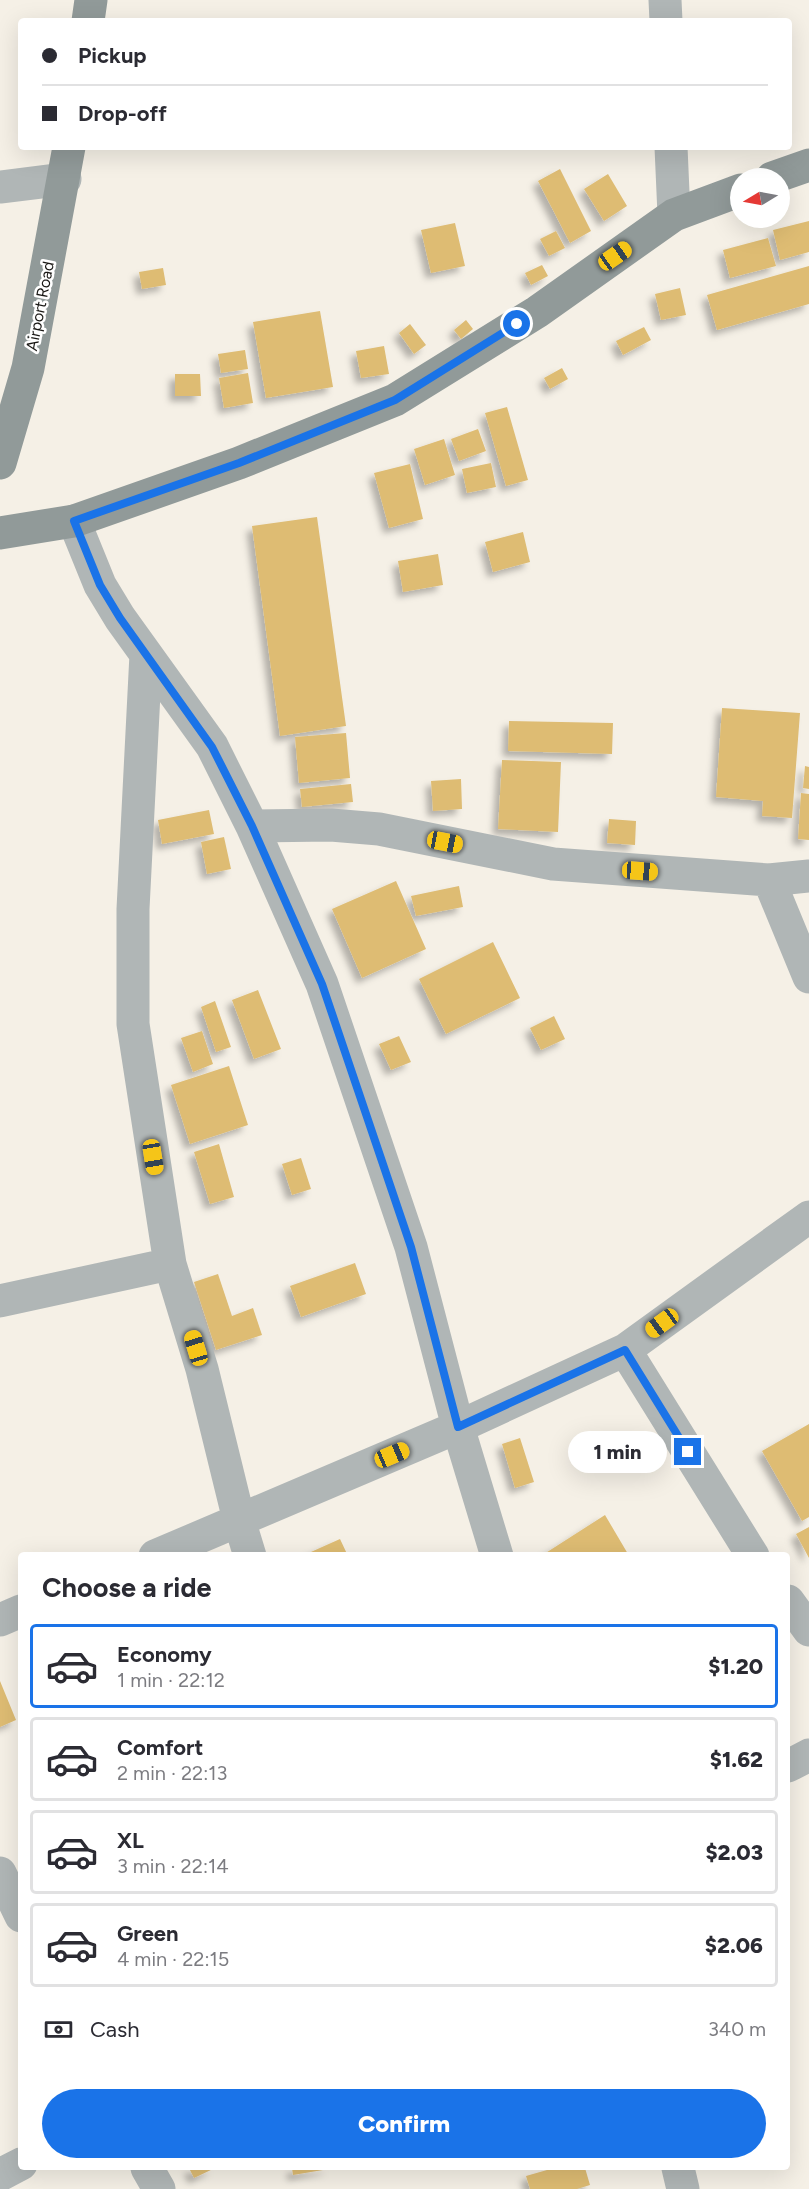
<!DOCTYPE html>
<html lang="en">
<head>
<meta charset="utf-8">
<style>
  :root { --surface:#fff; --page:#f7f7f7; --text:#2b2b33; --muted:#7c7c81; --line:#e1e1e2; --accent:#1a73e8 }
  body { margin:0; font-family:Figtree,sans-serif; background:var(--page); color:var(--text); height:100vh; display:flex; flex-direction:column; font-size:22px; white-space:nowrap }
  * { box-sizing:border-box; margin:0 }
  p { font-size:20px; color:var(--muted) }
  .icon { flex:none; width:33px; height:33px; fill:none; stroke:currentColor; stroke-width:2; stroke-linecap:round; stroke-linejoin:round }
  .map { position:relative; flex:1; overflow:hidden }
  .panel { position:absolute; left:18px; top:1552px; width:772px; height:618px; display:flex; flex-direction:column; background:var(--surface); border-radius:6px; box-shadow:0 6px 24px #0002 }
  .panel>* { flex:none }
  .guide { position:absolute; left:18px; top:18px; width:774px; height:132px; border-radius:6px; box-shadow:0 6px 24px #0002; display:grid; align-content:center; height:132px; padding:0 24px; background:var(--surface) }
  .needle { width:39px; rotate:260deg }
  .tools { position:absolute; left:730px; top:168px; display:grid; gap:12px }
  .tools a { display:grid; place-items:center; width:60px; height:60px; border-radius:50%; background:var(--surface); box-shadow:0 6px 24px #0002; font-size:30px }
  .end { position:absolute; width:27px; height:27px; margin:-14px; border:8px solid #1a73e8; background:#fff; box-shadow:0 0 0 3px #fff }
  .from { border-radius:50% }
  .bubble { position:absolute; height:42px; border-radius:21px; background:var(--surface); box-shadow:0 6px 24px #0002; font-size:20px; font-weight:800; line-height:42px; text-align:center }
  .car { position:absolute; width:18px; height:36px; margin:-18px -9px; border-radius:8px; box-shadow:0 0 4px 2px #0007; background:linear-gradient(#f5c518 24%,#345 0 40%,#f5c518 0 76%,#345 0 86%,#f5c518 0) }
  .guide b { display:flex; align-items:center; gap:21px; height:57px; font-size:22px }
  .guide b+b { border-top:2px solid var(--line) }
  .guide i { width:15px; height:15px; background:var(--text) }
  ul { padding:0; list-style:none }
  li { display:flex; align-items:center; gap:18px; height:84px; margin:0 12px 9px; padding:0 12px; border:3px solid var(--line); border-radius:6px }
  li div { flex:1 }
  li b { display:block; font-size:22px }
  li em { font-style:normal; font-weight:800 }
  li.current { border-color:var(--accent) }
  li>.icon { width:54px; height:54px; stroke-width:1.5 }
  h2 { padding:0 24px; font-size:27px; line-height:72px }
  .pay { display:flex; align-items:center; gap:15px; height:66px; padding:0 24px; font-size:22px }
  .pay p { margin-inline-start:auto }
  .cta { display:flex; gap:12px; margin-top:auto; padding:12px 24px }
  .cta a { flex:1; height:69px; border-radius:36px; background:var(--accent); color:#fff; font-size:24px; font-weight:800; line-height:69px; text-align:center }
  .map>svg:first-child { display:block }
  .building { fill:#debc73; filter:url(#shadow) }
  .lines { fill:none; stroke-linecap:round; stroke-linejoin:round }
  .street { stroke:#b0b6b6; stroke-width:33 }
  .secondary { stroke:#919a99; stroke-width:33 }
  .route { stroke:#1a73e8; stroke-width:8 }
  .labels { text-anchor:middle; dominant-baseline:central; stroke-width:5; stroke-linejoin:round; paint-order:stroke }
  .street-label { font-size:16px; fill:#1a1815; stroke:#fff }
</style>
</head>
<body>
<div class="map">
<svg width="809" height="2189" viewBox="0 0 809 2189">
  <defs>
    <filter id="shadow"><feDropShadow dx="-5.5" dy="5.5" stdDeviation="3" flood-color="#0004"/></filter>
  </defs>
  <rect width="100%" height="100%" fill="#f5f0e6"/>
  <path class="building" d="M560,169L591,231L570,243L538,181Z
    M608,174L627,206L604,221L584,189Z
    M809,221V252L780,260L773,230Z
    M455,223L465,266L431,273L421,230Z
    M556,231L565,248L549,256L540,239Z
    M768,238L776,266L730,278L723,250Z
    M542,265L548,276L531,285L525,273Z
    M809,266V304L717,330L707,295Z
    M163,268L166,285L142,289L139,272Z
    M680,288L686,315L661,320L655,294Z
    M320,311L333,387L266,398L253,322Z
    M466,320L473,329L461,339L454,330Z
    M410,324L426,345L414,354L399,333Z
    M644,327L651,340L623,355L616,341Z
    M384,346L389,374L361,378L356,351Z
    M245,350L248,369L221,373L218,354Z
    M562,368L568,379L550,389L544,378Z
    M248,373L253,403L224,408L219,378Z
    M175,374H200L201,396H175Z
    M507,407L528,480L506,486L485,413Z
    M478,429L486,451L459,461L451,439Z
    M444,439L455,475L425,485L414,449Z
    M491,463L496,487L467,493L462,469Z
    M410,464L423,519L389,528L374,473Z
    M317,517L346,726L280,736L252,526Z
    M523,532L530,562L493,572L485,542Z
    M438,554L443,585L403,592L398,561Z
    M722,708L800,713L792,818L762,816L763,801L716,797Z
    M509,721L613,723L612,754L508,751Z
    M346,733L350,778L299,783L295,737Z
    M502,760L561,762L558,832L498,829Z
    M805,766L809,767V789L803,788Z
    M461,779L462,809L433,811L431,781Z
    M351,784L353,802L302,807L300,789Z
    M801,793L809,794V840L798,839Z
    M209,810L214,834L162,844L158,820Z
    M609,819L636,821L635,845L607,843Z
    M224,837L231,869L207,874L201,842Z
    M396,881L426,949L362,978L332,909Z
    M459,886L463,907L416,916L411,896Z
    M493,942L520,998L446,1034L419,979Z
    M258,990L281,1049L254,1059L232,1000Z
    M215,1001L231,1047L216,1052L201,1007Z
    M554,1016L565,1039L541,1050L530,1028Z
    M202,1031L213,1064L193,1072L181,1038Z
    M399,1036L411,1062L391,1070L379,1044Z
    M229,1066L248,1125L190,1144L171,1085Z
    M219,1144L234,1197L210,1204L194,1152Z
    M301,1158L311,1189L292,1195L282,1164Z
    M355,1263L366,1294L301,1317L290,1286Z
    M218,1274L232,1316L253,1308L262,1335L216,1350L194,1282Z
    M809,1424V1517L802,1521L762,1451Z
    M520,1438L534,1482L515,1488L502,1444Z
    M605,1515L628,1554L541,1556Z
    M809,1527V1558L796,1534Z
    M340,1539L348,1556H302Z
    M0,1681L16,1720L0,1727Z
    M189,2168H215L194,2178Z
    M292,2168H329V2169L293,2175Z
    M554,2168H585L590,2185L577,2189H530L526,2176Z"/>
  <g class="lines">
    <path class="street" d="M665,0L666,21
      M671,147L674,215
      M0,187L65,179
      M74,521L100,585L120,618L212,746L252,826L322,984L411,1247L458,1427L497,1556
      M146,654L133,909V1024L170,1264L202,1369L239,1520L250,1556
      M252,826L331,825L379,829L553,864L769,880L809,876
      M769,880L809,977
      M0,1301L170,1264
      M625,1350L753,1556
      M155,1556L458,1427L625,1350L809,1217
      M788,1601L809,1630
      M0,1620L21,1611
      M788,1766L809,1755
      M0,1873L21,1916
      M147,2168L159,2189
      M678,2168L683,2189
      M0,2175L21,2164"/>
    <path class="secondary" d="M88,21L91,0
      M772,178L809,165
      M0,463L28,368L69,147
      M0,533L74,521L239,463L395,400L537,312L674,215L741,190"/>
  </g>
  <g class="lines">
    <path class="route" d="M517,324L395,400L239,463L74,521L100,585L120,618L212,747L252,826L322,984L411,1247L458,1427L625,1350L688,1452"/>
  </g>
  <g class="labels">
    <g class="street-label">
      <text transform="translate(40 306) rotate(-79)">Airport Road</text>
    </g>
  </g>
</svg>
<div class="tools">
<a><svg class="needle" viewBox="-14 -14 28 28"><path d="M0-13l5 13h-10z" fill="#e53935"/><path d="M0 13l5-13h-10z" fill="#7c7c81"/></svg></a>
</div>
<i class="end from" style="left:517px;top:324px"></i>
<i class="end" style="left:688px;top:1452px"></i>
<div class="bubble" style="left:568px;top:1431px;width:99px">1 min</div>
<i class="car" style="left:615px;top:256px;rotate:55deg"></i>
<i class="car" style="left:445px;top:842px;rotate:101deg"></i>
<i class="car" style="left:640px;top:871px;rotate:94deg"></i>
<i class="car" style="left:153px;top:1157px;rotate:171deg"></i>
<i class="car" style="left:662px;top:1323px;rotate:234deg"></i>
<i class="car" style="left:196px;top:1348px;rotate:343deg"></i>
<i class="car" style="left:392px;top:1455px;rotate:67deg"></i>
<div class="guide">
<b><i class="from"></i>Pickup</b>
<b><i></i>Drop-off</b>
</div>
<section class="panel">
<h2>Choose a ride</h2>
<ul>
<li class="current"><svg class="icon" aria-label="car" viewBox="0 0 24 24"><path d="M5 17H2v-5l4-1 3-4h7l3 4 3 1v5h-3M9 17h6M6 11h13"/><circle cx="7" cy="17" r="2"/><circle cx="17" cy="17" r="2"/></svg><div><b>Economy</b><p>1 min · 22:12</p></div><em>$1.20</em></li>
<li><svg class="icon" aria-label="car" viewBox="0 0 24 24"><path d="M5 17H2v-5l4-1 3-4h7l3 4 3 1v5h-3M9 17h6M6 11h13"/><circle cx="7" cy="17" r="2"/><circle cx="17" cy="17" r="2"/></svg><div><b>Comfort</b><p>2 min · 22:13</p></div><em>$1.62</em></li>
<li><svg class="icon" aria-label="car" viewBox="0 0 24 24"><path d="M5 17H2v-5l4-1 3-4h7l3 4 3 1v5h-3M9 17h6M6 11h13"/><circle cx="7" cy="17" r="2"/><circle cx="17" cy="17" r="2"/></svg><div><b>XL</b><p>3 min · 22:14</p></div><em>$2.03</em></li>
<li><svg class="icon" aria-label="car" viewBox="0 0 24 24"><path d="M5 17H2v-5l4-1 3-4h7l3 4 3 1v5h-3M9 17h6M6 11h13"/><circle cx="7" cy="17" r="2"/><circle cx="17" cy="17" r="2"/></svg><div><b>Green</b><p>4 min · 22:15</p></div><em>$2.06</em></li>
</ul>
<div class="pay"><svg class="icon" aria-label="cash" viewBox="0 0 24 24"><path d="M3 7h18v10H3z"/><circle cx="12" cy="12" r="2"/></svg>Cash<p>340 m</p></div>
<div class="cta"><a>Confirm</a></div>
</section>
</div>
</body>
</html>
